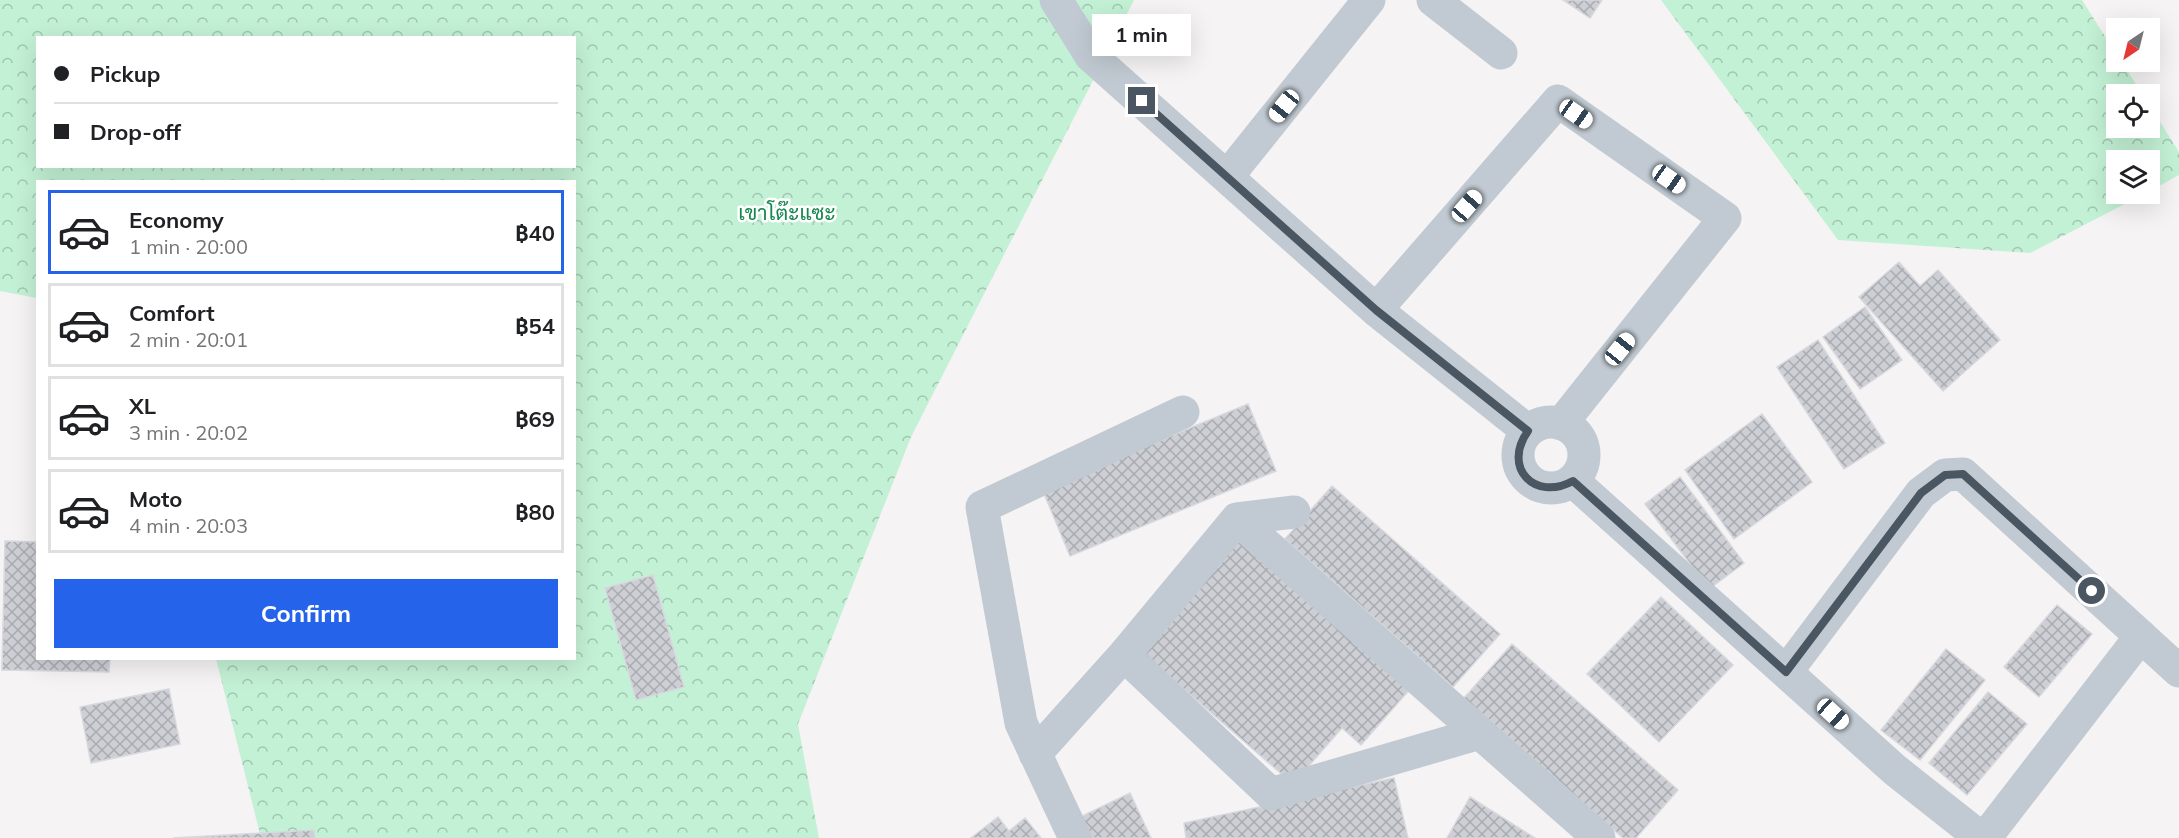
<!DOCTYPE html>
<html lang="en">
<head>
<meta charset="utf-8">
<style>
  :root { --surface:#fff; --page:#f2f2f2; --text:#202124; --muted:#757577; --line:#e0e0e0; --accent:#2563eb }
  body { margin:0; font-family:Mulish,Sarabun,sans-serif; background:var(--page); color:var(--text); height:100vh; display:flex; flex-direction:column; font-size:22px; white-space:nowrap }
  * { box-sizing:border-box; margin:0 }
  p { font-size:20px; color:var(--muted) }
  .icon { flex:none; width:33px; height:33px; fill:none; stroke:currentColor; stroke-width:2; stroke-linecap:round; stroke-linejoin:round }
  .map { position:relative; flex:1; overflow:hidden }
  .details { position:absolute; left:36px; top:180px; width:540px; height:480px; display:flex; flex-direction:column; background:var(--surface); border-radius:0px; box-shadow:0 6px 24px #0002 }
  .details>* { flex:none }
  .hud { position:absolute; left:36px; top:36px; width:540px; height:132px; border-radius:0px; box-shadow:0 6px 24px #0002; display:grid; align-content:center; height:132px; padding:0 18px; background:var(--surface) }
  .needle { width:39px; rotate:215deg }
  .fabs { position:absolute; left:2106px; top:18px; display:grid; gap:12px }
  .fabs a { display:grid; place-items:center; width:54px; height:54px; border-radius:0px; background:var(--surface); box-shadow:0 6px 24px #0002; font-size:30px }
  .end { position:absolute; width:27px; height:27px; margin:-14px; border:8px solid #4a5661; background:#fff; box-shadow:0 0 0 3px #fff }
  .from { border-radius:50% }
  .bubble { position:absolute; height:42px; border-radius:0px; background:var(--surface); box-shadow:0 6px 24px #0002; font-size:20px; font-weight:700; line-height:42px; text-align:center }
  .car { position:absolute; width:18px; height:36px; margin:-18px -9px; border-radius:8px; box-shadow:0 0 4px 2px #0007; background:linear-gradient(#fff 24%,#345 0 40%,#fff 0 76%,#345 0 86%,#fff 0) }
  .hud b { display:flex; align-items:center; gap:21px; height:57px; font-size:22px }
  .hud b+b { border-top:2px solid var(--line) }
  .hud i { width:15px; height:15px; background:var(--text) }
  ul { padding:10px 0 0; list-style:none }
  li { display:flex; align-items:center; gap:18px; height:84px; margin:0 12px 9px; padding:0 6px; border:3px solid var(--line); border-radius:0px }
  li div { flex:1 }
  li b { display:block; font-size:22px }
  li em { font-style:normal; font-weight:700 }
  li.current { border-color:var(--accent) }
  li>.icon { width:54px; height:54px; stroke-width:1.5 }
  .button { display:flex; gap:12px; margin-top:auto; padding:12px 18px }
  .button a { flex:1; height:69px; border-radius:0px; background:var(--accent); color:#fff; font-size:24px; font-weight:700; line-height:69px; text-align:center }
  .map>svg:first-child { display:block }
  .forest { fill:url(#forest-crowns); fill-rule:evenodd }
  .building { fill:url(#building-cross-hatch); stroke:#d7d9de; stroke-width:1.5 }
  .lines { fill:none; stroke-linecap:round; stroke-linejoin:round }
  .street { stroke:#c1cad2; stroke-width:33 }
  .route { stroke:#4a5661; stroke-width:8 }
  .labels { text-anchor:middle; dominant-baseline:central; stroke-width:5; stroke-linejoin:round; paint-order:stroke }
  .park-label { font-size:21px; fill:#17864f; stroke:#fff }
</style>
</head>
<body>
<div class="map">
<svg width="2179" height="838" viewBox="0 0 2179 838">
  <defs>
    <pattern id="forest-crowns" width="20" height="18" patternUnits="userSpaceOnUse" patternTransform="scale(1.5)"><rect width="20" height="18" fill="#c3f1d5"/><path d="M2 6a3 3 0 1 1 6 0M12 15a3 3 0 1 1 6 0" fill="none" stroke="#a0c6b0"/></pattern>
    <pattern id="building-cross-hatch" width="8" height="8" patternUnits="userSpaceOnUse" patternTransform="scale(1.5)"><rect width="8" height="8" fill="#cdcfd5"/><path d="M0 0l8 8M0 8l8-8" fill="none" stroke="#a8abb0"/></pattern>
  </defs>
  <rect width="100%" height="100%" fill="#f5f3f3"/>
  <path class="forest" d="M0,0H1134L911,437L798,724L819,838H261L216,659L574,658V182H38L37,298L0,291ZM38,38H574V166H38Z
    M1661,0H2082L2116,54V62H2122L2142,94H2116V128H2150V106L2179,152V175L2150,191V160H2116V194H2144L2030,253L1838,240Z"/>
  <path class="building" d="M1563,0H1602L1590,18Z
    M1899,262L1920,286L1938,270L2000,340L1943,391L1859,297Z
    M1865,307L1902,360L1860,389L1823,337Z
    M1818,340L1885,443L1844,469L1777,367Z
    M1248,404L1276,471L1070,556L1042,489Z
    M1762,414L1812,482L1734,539L1685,470Z
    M1680,477L1744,563L1709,589L1645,504Z
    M1332,486L1500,634L1453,687L1285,539Z
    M1238,537L1411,688L1361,745L1342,728L1293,784L1140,651Z
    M5,541L38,542V658H110L109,672L2,670Z
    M653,575L684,687L636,700L605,588Z
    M1661,597L1733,665L1659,742L1587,674Z
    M2057,605L2092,634L2039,697L2004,667Z
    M1512,644L1678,790L1636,838H1623L1464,698Z
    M1946,649L1985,680L1920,760L1881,730Z
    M169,689L180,744L91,763L80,707Z
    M1988,692L2027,724L1967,795L1929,763Z
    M1394,778L1408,838H1186L1184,823Z
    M1130,793L1151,838H1089L1080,817Z
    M1470,797L1535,838H1447Z
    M998,817L1009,831L1025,818L1041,838H971Z
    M314,830L315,838H173Z"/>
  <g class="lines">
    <path class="street" d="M1056,0L1091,56L1376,310L1528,431
      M1433,0L1501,53
      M1227,177L1369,0
      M1376,310L1558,101L1725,218L1561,424
      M1518 455a33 33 0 1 1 66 0a33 33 0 1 1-66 0Z
      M1573,481L1895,770L1981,838
      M1237,519L1599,838
      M1124,655L1271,794L1480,733
      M1786,672L1921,493L1945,475L1963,474L2179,671
      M1035,754L1124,655L1237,519L1294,512
      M1075,838L1021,723L982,507L1183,412
      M1985,838L2141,636"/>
  </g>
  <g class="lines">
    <path class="route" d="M1142,101L1376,310L1528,431C1502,467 1534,502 1573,481L1786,672L1921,493L1945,475L1963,474L2092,591"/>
  </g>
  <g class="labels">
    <g class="park-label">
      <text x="787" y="212">เขาโต๊ะแซะ</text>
    </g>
  </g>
</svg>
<div class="fabs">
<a><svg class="needle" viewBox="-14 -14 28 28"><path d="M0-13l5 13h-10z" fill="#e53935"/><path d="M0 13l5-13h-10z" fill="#757577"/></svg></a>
<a><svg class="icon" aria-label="locate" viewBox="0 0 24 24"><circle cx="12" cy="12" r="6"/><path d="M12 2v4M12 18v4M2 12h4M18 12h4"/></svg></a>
<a><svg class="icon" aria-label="layers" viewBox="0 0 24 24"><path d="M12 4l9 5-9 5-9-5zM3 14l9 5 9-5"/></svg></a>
</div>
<i class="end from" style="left:2092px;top:591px"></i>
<i class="end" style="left:1142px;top:101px"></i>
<div class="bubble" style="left:1092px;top:14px;width:99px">1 min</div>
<i class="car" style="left:1284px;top:106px;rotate:219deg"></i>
<i class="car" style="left:1576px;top:114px;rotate:125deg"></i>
<i class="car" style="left:1669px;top:179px;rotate:125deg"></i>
<i class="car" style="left:1467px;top:206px;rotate:41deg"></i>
<i class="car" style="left:1620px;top:349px;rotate:39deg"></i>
<i class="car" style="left:1833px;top:714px;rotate:132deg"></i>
<div class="hud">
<b><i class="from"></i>Pickup</b>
<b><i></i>Drop-off</b>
</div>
<section class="details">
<ul>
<li class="current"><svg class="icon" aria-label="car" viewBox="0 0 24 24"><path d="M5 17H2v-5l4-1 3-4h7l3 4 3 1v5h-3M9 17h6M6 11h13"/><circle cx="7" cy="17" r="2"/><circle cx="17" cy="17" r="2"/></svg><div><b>Economy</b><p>1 min · 20:00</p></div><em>฿40</em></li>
<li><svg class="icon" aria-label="car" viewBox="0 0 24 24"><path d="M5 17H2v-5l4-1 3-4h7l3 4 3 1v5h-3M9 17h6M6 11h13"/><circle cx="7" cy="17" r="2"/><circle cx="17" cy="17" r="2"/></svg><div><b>Comfort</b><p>2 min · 20:01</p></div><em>฿54</em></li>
<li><svg class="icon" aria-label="car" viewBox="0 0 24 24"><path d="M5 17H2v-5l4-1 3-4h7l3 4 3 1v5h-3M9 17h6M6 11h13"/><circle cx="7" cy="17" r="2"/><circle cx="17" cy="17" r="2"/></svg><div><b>XL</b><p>3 min · 20:02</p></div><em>฿69</em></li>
<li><svg class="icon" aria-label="car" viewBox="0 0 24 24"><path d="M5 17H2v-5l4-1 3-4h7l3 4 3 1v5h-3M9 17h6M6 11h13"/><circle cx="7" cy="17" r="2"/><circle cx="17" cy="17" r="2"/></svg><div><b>Moto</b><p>4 min · 20:03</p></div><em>฿80</em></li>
</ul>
<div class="button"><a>Confirm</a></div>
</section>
</div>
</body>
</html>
